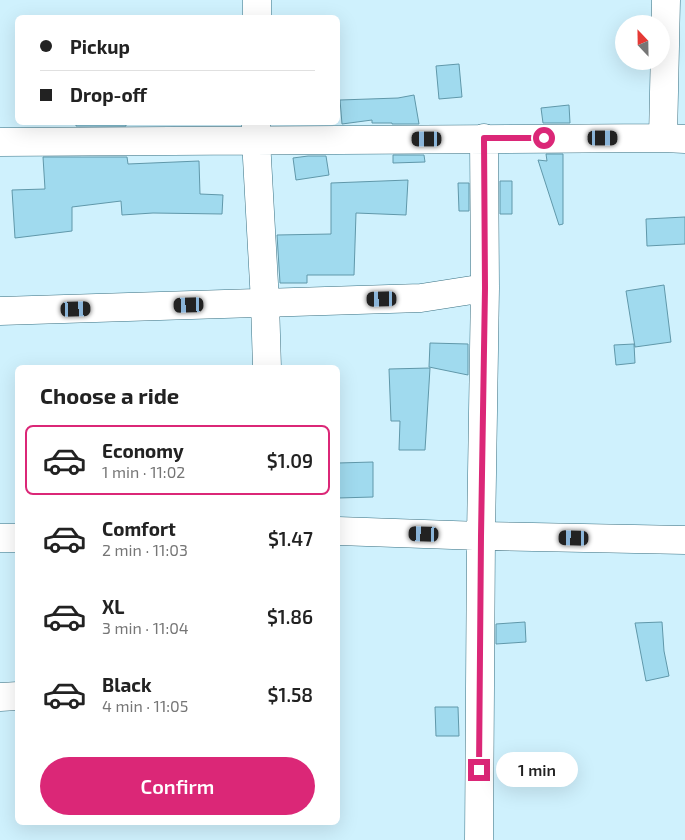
<!DOCTYPE html>
<html lang="en">
<head>
<meta charset="utf-8">
<style>
  :root { --surface:#fff; --page:#f2f2f2; --text:#222; --muted:#767676; --line:#e0e0e0; --accent:#db2777 }
  body { margin:0; font-family:"Exo 2",sans-serif; background:var(--page); color:var(--text); height:100vh; display:flex; flex-direction:column; font-size:19px; white-space:nowrap }
  * { box-sizing:border-box; margin:0 }
  p { font-size:16px; color:var(--muted) }
  .icon { flex:none; width:28px; height:28px; fill:none; stroke:currentColor; stroke-width:2; stroke-linecap:round; stroke-linejoin:round }
  .map { position:relative; flex:1; overflow:hidden }
  .side { position:absolute; left:15px; top:365px; width:325px; height:460px; display:flex; flex-direction:column; background:var(--surface); border-radius:8px; box-shadow:0 5px 20px #0002 }
  .side>* { flex:none }
  .top-card { position:absolute; left:15px; top:15px; width:325px; height:110px; border-radius:8px; box-shadow:0 5px 20px #0002; display:grid; align-content:center; height:110px; padding:0 25px; background:var(--surface) }
  .needle { width:32px; rotate:338deg }
  .tools { position:absolute; left:615px; top:15px; display:grid; gap:10px }
  .tools a { display:grid; place-items:center; width:55px; height:55px; border-radius:50%; background:var(--surface); box-shadow:0 5px 20px #0002; font-size:25px }
  .end { position:absolute; width:22px; height:22px; margin:-11px; border:6px solid #db2777; background:#fff; box-shadow:0 0 0 2px #fff }
  .from { border-radius:50% }
  .bubble { position:absolute; height:35px; border-radius:18px; background:var(--surface); box-shadow:0 5px 20px #0002; font-size:16px; font-weight:600; line-height:35px; text-align:center }
  .car { position:absolute; width:15px; height:30px; margin:-15px -8px; border-radius:6px; box-shadow:0 0 4px 1px #0007; background:linear-gradient(#222 24%,#8ab4d8 0 40%,#222 0 76%,#8ab4d8 0 86%,#222 0) }
  .top-card b { display:flex; align-items:center; gap:18px; height:48px; font-size:19px }
  .top-card b+b { border-top:1px solid var(--line) }
  .top-card i { width:12px; height:12px; background:var(--text) }
  ul { padding:0; list-style:none }
  li { display:flex; align-items:center; gap:15px; height:70px; margin:0 10px 8px; padding:0 15px; border:2px solid transparent; border-radius:8px }
  li div { flex:1 }
  li b { display:block; font-size:19px }
  li em { font-style:normal; font-weight:600 }
  li.active { border-color:var(--accent) }
  li>.icon { width:45px; height:45px; stroke-width:1.5 }
  h2 { padding:0 25px; font-size:22px; line-height:60px }
  .primary-button { display:flex; gap:10px; margin-top:auto; padding:10px 25px }
  .primary-button a { flex:1; height:58px; border-radius:30px; background:var(--accent); color:#fff; font-size:20px; font-weight:600; line-height:58px; text-align:center }
  .map>svg:first-child { display:block }
  .building { fill:#a0daee; stroke:#6098aa }
  .lines { fill:none; stroke-linecap:round; stroke-linejoin:round }
  .street-casing { stroke:#387082; stroke-width:29 }
  .street { stroke:#fff; stroke-width:28 }
  .route { stroke:#db2777; stroke-width:6 }
</style>
</head>
<body>
<div class="map">
<svg width="685" height="840" viewBox="0 0 685 840">
  <rect width="100%" height="100%" fill="#cff1fd"/>
  <path class="building" d="M459,64L462,97L439,99L436,66Z
    M414,95L419,124H392V123H372V120L342,124L340,100L398,98Z
    M569,105L570,123H543L541,108Z
    M76,122H126V126H76Z
    M546,154H563V224L559,225L538,160L547,161Z
    M393,155H424L425,162L393,163Z
    M308,156H326L329,175L296,180L293,158Z
    M43,157H127L128,164L199,161L200,194L223,195L222,214L153,213L122,215L121,201L72,207V231L15,238L12,190L45,189Z
    M408,180L406,215L356,213L354,275H307V283H280L277,235L331,234V183Z
    M500,181H512V214H500Z
    M458,183H469V211H459Z
    M685,217V244L647,246L646,219Z
    M664,285L671,342L635,347L626,291Z
    M430,343L468,344V375L429,367Z
    M634,344L635,363L616,365L614,345Z
    M430,368L425,450H399L400,421H391L389,369Z
    M373,462V497L338,498V463Z
    M525,622L526,642L496,644V624Z
    M662,622L664,651L669,676L646,681L635,623Z
    M435,707H458L459,736H436Z"/>
  <g class="lines">
    <defs>
      <path id="street" d="M257,0V18
        M256,122V140L265,302L267,368
        M663,138L666,0
        M0,142L663,138L685,139
        M0,311L421,298L485,288
        M338,531L481,536L685,540
        M0,538H18
        M0,697L18,696
        M479,840L481,536L485,288L484,138"/>
    </defs>
    <use href="#street" class="street-casing"/>
    <use href="#street" class="street"/>
  </g>
  <g class="lines">
    <path class="route" d="M479,770L481,536L485,288L484,138H544"/>
  </g>
</svg>
<div class="tools">
<a><svg class="needle" viewBox="-14 -14 28 28"><path d="M0-13l5 13h-10z" fill="#e53935"/><path d="M0 13l5-13h-10z" fill="#767676"/></svg></a>
</div>
<i class="end from" style="left:544px;top:138px"></i>
<i class="end" style="left:479px;top:770px"></i>
<div class="bubble" style="left:496px;top:752px;width:82px">1 min</div>
<i class="car" style="left:603px;top:138px;rotate:90deg"></i>
<i class="car" style="left:427px;top:139px;rotate:270deg"></i>
<i class="car" style="left:382px;top:299px;rotate:269deg"></i>
<i class="car" style="left:189px;top:305px;rotate:268deg"></i>
<i class="car" style="left:76px;top:309px;rotate:88deg"></i>
<i class="car" style="left:424px;top:534px;rotate:272deg"></i>
<i class="car" style="left:574px;top:538px;rotate:271deg"></i>
<div class="top-card">
<b><i class="from"></i>Pickup</b>
<b><i></i>Drop-off</b>
</div>
<section class="side">
<h2>Choose a ride</h2>
<ul>
<li class="active"><svg class="icon" aria-label="car" viewBox="0 0 24 24"><path d="M5 17H2v-5l4-1 3-4h7l3 4 3 1v5h-3M9 17h6M6 11h13"/><circle cx="7" cy="17" r="2"/><circle cx="17" cy="17" r="2"/></svg><div><b>Economy</b><p>1 min · 11:02</p></div><em>$1.09</em></li>
<li><svg class="icon" aria-label="car" viewBox="0 0 24 24"><path d="M5 17H2v-5l4-1 3-4h7l3 4 3 1v5h-3M9 17h6M6 11h13"/><circle cx="7" cy="17" r="2"/><circle cx="17" cy="17" r="2"/></svg><div><b>Comfort</b><p>2 min · 11:03</p></div><em>$1.47</em></li>
<li><svg class="icon" aria-label="car" viewBox="0 0 24 24"><path d="M5 17H2v-5l4-1 3-4h7l3 4 3 1v5h-3M9 17h6M6 11h13"/><circle cx="7" cy="17" r="2"/><circle cx="17" cy="17" r="2"/></svg><div><b>XL</b><p>3 min · 11:04</p></div><em>$1.86</em></li>
<li><svg class="icon" aria-label="car" viewBox="0 0 24 24"><path d="M5 17H2v-5l4-1 3-4h7l3 4 3 1v5h-3M9 17h6M6 11h13"/><circle cx="7" cy="17" r="2"/><circle cx="17" cy="17" r="2"/></svg><div><b>Black</b><p>4 min · 11:05</p></div><em>$1.58</em></li>
</ul>
<div class="primary-button"><a>Confirm</a></div>
</section>
</div>
</body>
</html>
